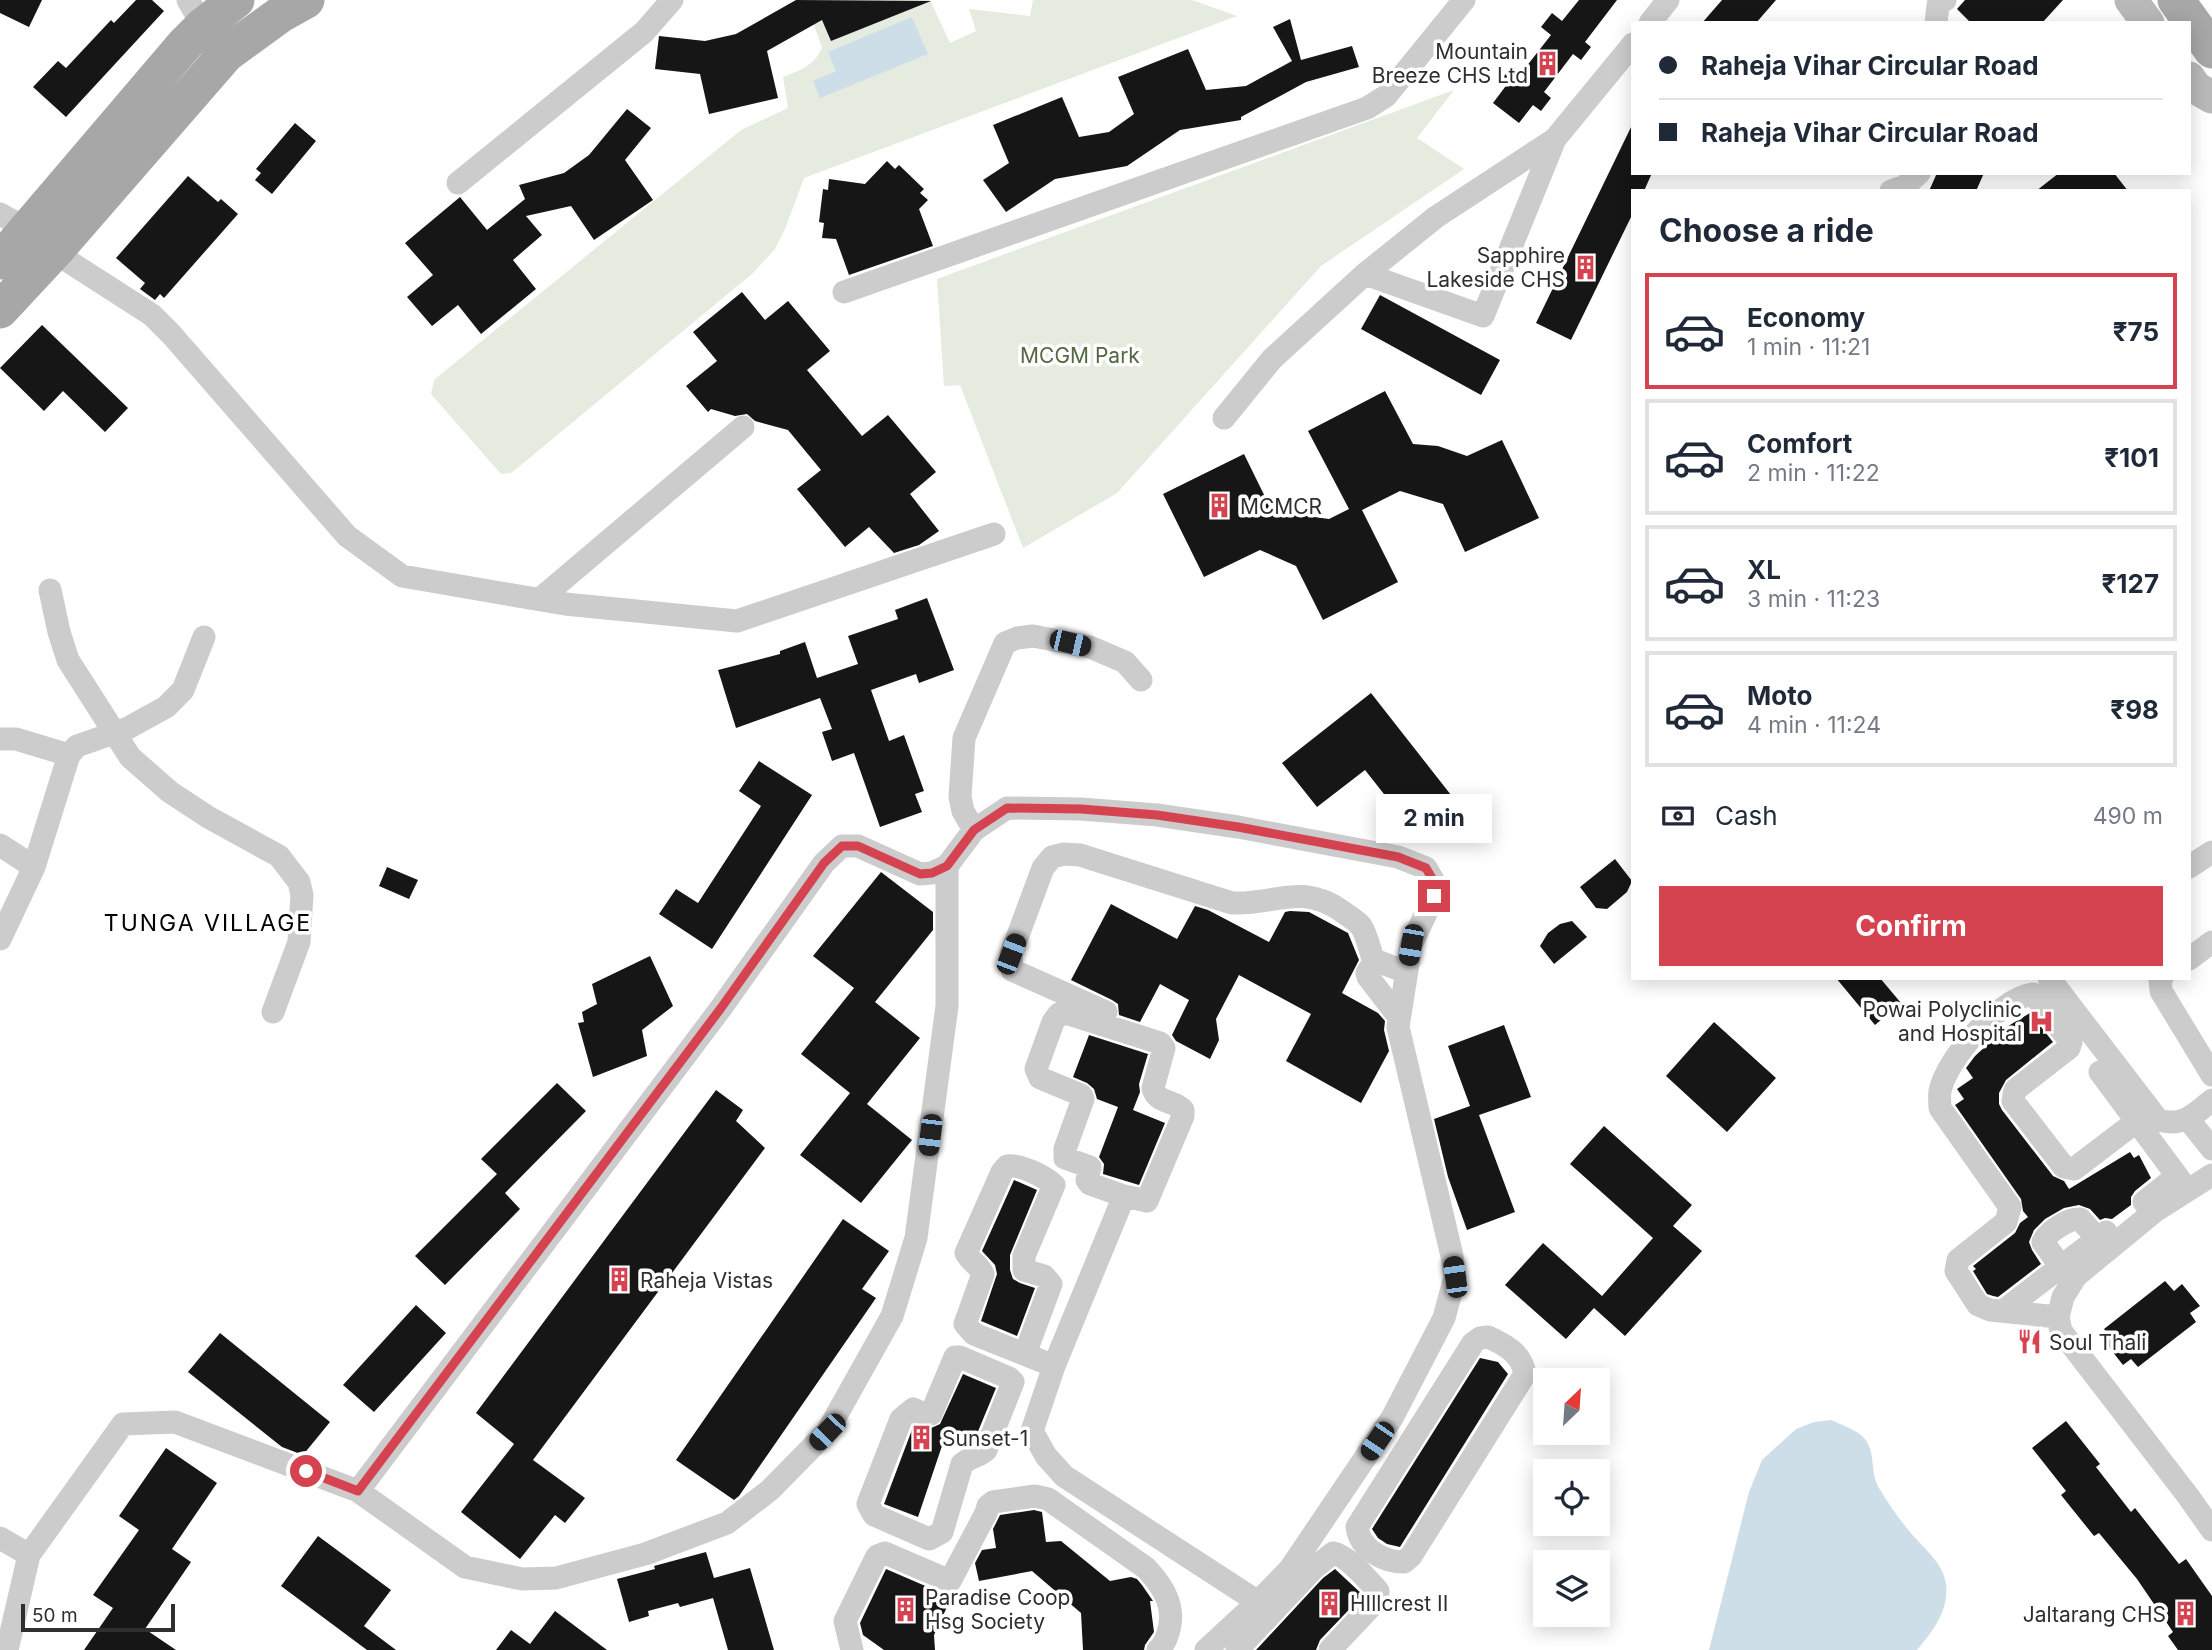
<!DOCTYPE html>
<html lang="en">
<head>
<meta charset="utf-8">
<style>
  :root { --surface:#fff; --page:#f2f2f3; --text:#1f2937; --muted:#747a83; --line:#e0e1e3; --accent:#d54350 }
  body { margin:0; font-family:Inter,sans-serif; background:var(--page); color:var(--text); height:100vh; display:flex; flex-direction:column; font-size:26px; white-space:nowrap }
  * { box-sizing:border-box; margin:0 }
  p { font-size:23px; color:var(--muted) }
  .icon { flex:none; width:38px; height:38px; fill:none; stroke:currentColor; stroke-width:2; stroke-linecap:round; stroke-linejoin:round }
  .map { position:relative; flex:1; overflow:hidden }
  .side { position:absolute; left:1631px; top:189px; width:560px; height:791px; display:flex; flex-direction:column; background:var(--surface); border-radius:0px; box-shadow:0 4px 18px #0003 }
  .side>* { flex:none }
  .banner { position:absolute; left:1631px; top:21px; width:560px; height:154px; border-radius:0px; box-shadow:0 4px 18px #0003; display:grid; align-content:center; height:154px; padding:0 28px; background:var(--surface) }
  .needle { width:46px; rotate:25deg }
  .fabs { position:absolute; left:1533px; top:1368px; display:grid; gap:14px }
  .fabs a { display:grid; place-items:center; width:77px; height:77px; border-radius:0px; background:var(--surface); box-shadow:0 4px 18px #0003; font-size:35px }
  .scale { position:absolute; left:21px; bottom:18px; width:154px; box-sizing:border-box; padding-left:7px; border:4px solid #2f2f2f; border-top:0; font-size:19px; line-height:24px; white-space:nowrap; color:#2f2f2f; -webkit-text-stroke:5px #fff; paint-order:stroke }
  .end { position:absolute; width:32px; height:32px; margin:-16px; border:9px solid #d54350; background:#fff; box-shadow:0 0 0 4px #fff }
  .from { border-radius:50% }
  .bubble { position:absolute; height:49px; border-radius:0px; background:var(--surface); box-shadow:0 4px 18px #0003; font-size:23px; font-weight:700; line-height:49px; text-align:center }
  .car { position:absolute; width:21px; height:42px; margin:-21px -10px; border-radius:9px; box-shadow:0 0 5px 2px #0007; background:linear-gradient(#222 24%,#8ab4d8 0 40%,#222 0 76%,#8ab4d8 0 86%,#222 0) }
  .banner b { display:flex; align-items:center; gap:24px; height:66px; font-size:26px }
  .banner b+b { border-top:2px solid var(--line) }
  .banner i { width:18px; height:18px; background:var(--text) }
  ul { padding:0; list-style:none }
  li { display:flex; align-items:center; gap:21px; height:116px; margin:0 14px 10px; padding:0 14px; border:4px solid var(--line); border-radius:0px }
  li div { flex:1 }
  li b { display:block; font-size:26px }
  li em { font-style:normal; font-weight:700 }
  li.selected { border-color:var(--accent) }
  li>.icon { width:63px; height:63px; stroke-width:1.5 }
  h2 { padding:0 28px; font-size:32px; line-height:84px }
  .pay { display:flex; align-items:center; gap:18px; height:77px; padding:0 28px; font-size:26px }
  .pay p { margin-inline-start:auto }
  .button { display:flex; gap:14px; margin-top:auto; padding:14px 28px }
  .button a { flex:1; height:80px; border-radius:0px; background:var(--accent); color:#fff; font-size:28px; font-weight:700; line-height:80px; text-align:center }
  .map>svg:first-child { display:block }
  .green { fill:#e5ebdf }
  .water { fill:#cddee9 }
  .building { fill:#161616 }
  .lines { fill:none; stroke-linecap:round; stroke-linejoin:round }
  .street { stroke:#ccc; stroke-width:23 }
  .secondary { stroke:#b9b9b9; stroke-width:33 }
  .primary { stroke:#a7a7a7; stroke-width:37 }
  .route { stroke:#d54350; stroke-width:9 }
  .labels { text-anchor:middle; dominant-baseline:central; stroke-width:7; stroke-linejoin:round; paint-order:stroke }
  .poi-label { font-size:21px; fill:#2f2f2f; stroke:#fff; text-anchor:start }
  .park-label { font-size:21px; fill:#536741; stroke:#fff }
  .neighbourhood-label { font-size:23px; letter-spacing:2px; fill:#000; stroke:#fff }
</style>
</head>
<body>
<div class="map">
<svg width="2212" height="1650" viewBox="0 0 2212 1650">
  <rect width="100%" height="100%" fill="#fff"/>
  <path class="green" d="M804,0H930L950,43L976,31L969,9L1030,16L1033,0H1192L1237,16L804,178L785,229L775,249L753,273L521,465L511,473L501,474L431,394L434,380L741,130L788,108L783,77C800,70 815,66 822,47Z
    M1454,90L1417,138L1464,169L1321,266L1117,493L1023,548L960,385L944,386L937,279Z"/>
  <path class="water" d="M912,17L928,54L820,98L813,81L836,71L828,52Z
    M1831,1420C1842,1425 1855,1429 1864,1438C1876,1451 1870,1474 1879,1488C1888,1503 1899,1519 1910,1532C1923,1548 1943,1562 1946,1584C1949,1611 1933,1631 1917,1650H1709L1749,1492L1762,1460L1796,1429L1814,1422Z"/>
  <path class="building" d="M0,0H42L29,27L0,13Z
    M136,0H152L164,11L66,117L33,87L58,61L66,68L111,20L114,23Z
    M796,0L931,1L831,41L822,20L767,51L778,98L709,114L700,74L655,69L659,36L705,41L736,34Z
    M1579,0H1617L1585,42L1591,47L1581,60L1573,54L1544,92L1551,98L1541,111L1533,105L1519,123L1493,103L1508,83L1502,79L1512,65L1522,72L1551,35L1541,27L1552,13L1562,21Z
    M1722,0H1776L1756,23H1702Z
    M1965,0H2063L2042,23H1971L1957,9Z
    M1290,19L1301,60L1352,46L1359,67L1306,82L1241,117V120L1180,130L1127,166L1055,179L1006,212L983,180L1009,163L993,125L1062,97L1079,137L1109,132L1134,114L1118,77L1188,49L1206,90L1246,86L1292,61L1273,27Z
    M627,109L651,128L625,160L653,200L594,240L571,206L526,216L542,235L513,260L536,289L481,334L458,305L432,326L407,297L433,275L405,243L460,197L487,230L525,199L519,185L564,173L589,155Z
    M295,123L316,141L272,194L255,180L261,173L256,169Z
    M1633,123V173H1652L1644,191H1633V213L1571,340L1536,323Z
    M887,161L895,169L899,165L924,189L920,193L928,200L919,209L933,246L849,275L836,239L822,238L824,223L819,222L823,189L828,190L829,179L865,184Z
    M1937,173H1984L1976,191H1929Z
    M2059,173H2114L2128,191H2036Z
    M188,176L218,202L221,199L238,214L164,298L160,294L155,300L140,289L145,283L116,258Z
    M742,292L765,320L788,301L830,351L807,370L862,436L888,415L936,472L910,494L939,531L919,545L894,553L869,527L845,547L797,489L821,470L788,430L755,421L747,414L735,416L711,409L708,412L686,386L717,361L693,332Z
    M1380,295L1500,360L1481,395L1361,329Z
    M42,325L128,408L105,432L63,391L44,411L0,368Z
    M1385,391L1413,444L1438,446L1467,456L1502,440L1539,518L1465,552L1443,504L1400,491L1362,510L1398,582L1323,620L1296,566L1260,550L1204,577L1163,494L1244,454L1272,511L1329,519L1349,509L1308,431Z
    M927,598L954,670L919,683L916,674L871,690L889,741L904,735L924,791L915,794L922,812L880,827L854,753L832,761L822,732L832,729L820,698L736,728L718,670L780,654V651L805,642L817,678L858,664L848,636L898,619L895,610Z
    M1371,693L1451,795L1410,827L1365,770L1317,807L1282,763Z
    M759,761L812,795L712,949L659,914L676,889L698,903L761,806L739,791Z
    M1615,859L1632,881L1627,892L1607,909L1596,908L1580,887Z
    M387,867L418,880L409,899L379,886Z
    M881,872L933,912V930L875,1002L920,1038L867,1104L912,1140L861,1203L800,1155L850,1093L801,1054L854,988L813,956Z
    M1111,904L1177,939L1195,906L1208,910L1269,942L1285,912L1290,911L1309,912L1348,933L1359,960L1342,993L1378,1013L1385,1021L1384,1030L1389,1051L1361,1103L1286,1061L1311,1014L1239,975L1216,1019L1219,1040L1210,1059L1176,1041L1172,1035L1189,1000L1160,984L1140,1022L1119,1015L1118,1004L1112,1000L1071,980Z
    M1572,921L1587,937L1554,964L1540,946L1548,933L1560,924Z
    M650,956L673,1006L642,1030L647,1056L593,1077L578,1023L584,1022L582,1012L597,1004L592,984Z
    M1836,978H1880L1901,1003L1875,1025Z
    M2030,1013L2053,1042L2006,1080L1999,1093V1104L2002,1110L2053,1176L2064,1181L2069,1189L2130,1152L2134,1158L2139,1155L2151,1178L2135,1191L2131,1197V1205L2112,1219L2105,1218L2100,1220L2090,1209L2079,1205L2064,1208L2045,1219L2034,1230L2029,1242L2032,1250L2041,1264L1998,1297L1993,1296L1987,1294L1973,1271L1976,1269L1973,1266L2015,1233L2020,1223L2028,1217L2023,1211L2021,1199L1955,1105L1964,1099L1957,1089L1973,1078L1966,1068L1975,1056L1987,1045L1986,1043L1993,1035Z
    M1714,1022L1776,1078L1727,1132L1666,1076Z
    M1504,1025L1531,1097L1479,1115L1515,1212L1467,1230L1448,1177L1434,1119L1470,1106L1448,1046Z
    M1089,1035L1148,1054L1139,1084L1140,1092L1133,1110L1165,1123L1139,1185L1103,1174L1104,1164L1099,1157L1118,1107L1097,1099L1094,1089L1087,1083L1073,1077Z
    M557,1083L586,1111L505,1193L520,1209L445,1285L415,1256L497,1174L481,1159Z
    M716,1090L743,1110L736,1121L765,1148L533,1460L585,1498L565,1523L555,1515L520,1559L461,1512L514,1444L476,1413Z
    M1604,1126L1692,1205L1673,1226L1702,1251L1625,1336L1594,1308L1566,1339L1505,1285L1543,1243L1602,1296L1653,1238L1570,1164Z
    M1014,1180L1037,1190L1010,1255V1270L1013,1279L1020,1283L1035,1288L1017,1336L981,1321L997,1274L995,1265L982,1251Z
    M843,1219L889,1251L862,1289L876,1298L739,1496L734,1500L676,1460Z
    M2165,1281L2174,1291L2182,1284L2200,1306L2190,1313L2196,1322L2138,1367L2131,1359L2123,1365L2104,1341L2110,1337L2104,1329Z
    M416,1305L446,1333L374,1412L343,1385Z
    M220,1333L330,1422L303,1455L282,1447L188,1372Z
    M1480,1358L1498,1362L1508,1374L1400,1547L1387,1544L1378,1538L1372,1529Z
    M963,1374L996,1388L974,1441L947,1431L918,1517L884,1504L913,1427L915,1425L929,1429L940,1424Z
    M2066,1421L2100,1464L2096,1467L2131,1512L2135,1508L2179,1564L2186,1559L2212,1596V1650H2178L2168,1636L2173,1632L2137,1579L2099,1533L2094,1536L2061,1495L2066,1491L2032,1448Z
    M166,1448L217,1483L172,1549L191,1562L145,1629L176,1650H84L113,1608L93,1595L139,1530L119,1516Z
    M1034,1510L1042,1512L1046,1542L1061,1541L1110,1581L1131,1577L1137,1579L1142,1585L1153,1601H1150L1154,1632L1145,1645L1144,1650H1083L1081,1613L1032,1571L979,1581L975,1563L982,1550L996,1548L993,1529L1000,1515Z
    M318,1536L391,1590L364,1626L396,1650H367L281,1586Z
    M706,1552L714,1578L750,1568L774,1650H728L713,1598L680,1607L678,1603L648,1611L649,1616L629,1622L617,1579L655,1569L654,1566Z
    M886,1569L944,1594H953L934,1635L935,1650H884L863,1635L860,1623Z
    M1335,1569L1363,1595L1320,1640L1316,1650H1256L1323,1578Z
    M555,1611L607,1650H496L511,1630L530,1644Z"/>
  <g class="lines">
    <path class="street" d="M188,0L203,26
      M1650,23L1668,0
      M1936,23L1938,5L1945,0
      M458,183L644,32L672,0
      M1891,191L1905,186L1919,173
      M0,214L27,229L54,252L152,315L171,334L347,536L402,576L565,604L737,621L994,534
      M1365,274L1483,316L1555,139
      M844,292L1367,108L1386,96L1464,0
      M1224,418L1272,359L1365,274L1436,217L1555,139L1633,44
      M50,590L59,632L68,660L130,757L170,792L208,817L279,856L299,882L302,895L299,942L273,1012
      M540,599L743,427
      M0,739H16L69,755
      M974,830L963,811L960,797L964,738L1005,643L1017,638L1033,636L1090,647L1125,662L1141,680
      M0,845L34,867
      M2189,867L2212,852
      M0,939L34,867L69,755L77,746L128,728L166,707L183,690L204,637
      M2189,959L2212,942
      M2049,978L2158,1120C2183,1127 2194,1115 2212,1100
      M2162,978L2160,980L2161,991L2212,1075
      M1106,1012L1012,970L1011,954L1043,868L1052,857L1064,854L1080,855L1232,903C1276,905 1302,882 1343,912C1348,916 1357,921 1361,926C1367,935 1370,951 1374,962
      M1399,1017L1368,977L1367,973L1374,962L1377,961L1406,972
      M2100,1072L2186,1188
      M2188,1119L2212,1149
      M2212,1175L2155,1211L2076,1276L2063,1297L2058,1317L2061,1331L2188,1496L2212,1530
      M1124,1196L1147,1201L1183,1116V1110C1174,1100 1156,1103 1153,1088L1164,1048L1160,1043L1069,1014H1059L1053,1022L1036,1069L1040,1078L1081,1095L1083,1099L1065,1149V1158L1090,1167L1087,1180L1090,1184L1124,1196L1054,1366L1032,1431L1046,1456L1064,1476L1258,1602
      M2144,1202L2177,1176
      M2061,1267L2043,1242C2048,1232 2068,1218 2080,1219L2097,1238
      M2003,1311L2106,1232
      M2058,1317L1990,1310L1978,1305L1956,1271L1958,1260L2006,1222L2010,1207L1940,1108C1940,1103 1939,1096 1940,1091C1947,1058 1999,999 2033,994L2071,1042L2069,1048L2015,1090L2013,1101L2064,1167L2074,1169L2137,1121
      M1488,1337C1506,1345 1522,1354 1525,1374L1411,1556L1404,1562C1383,1562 1360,1549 1357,1527L1473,1343L1480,1338Z
      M1025,1354L1051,1284L1044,1276L1024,1270V1256L1054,1185C1044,1176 1020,1164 1007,1166L1002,1172L966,1253C971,1262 979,1265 983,1274L965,1324L974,1334L1054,1366
      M955,1357H960L1009,1378L1013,1382L986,1450C978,1457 970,1457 962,1464L942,1532L929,1539L874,1515L868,1504L901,1419L913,1409L926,1415L931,1414Z
      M358,1491L465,1567L522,1579L556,1578L645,1554L727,1523L770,1490L827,1432L892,1316L916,1238L947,1006V866
      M0,1538L29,1555
      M7,1650L29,1555L123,1424L175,1422L358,1491L721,1008L824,863L842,846H858L920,874L932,873L947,866L974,830L1007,808L1081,809L1157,815L1238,827L1398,857L1426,868L1433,880L1434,896L1411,945L1398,1027L1452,1256L1455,1277L1444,1318L1392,1418L1290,1569L1258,1602L1206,1650
      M852,1650L845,1621L877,1556L885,1553L950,1581L986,1513L988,1506L993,1502L1035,1496L1048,1499L1146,1568C1165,1588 1177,1609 1167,1636C1165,1642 1163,1646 1158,1650
      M1237,1650L1314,1568L1333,1553C1347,1555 1368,1580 1378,1591V1599L1330,1650"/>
    <path class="secondary" d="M2131,0L2148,23
      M2189,78L2196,88L2212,97"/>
    <path class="primary" d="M2176,0L2212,50
      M0,261L185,44L203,26L236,0
      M0,310L54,252L226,54L281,14L306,0"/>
  </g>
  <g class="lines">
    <path class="route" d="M306,1471L358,1491L721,1008L824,863L842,846H858L920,874L932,873L947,866L974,830L1007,808L1081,809L1157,815L1238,827L1398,857L1426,868L1433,880L1434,896"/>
  </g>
  <defs>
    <symbol id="building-bare" viewBox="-9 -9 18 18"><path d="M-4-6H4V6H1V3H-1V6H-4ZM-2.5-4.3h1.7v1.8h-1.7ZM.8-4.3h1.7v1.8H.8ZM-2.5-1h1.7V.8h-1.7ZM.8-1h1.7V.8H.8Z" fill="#d54350" stroke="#fff" stroke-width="2.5" paint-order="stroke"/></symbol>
    <symbol id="hospital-bare" viewBox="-9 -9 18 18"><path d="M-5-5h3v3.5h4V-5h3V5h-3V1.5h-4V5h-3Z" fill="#d54350" stroke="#fff" stroke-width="2.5" paint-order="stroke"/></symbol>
    <symbol id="restaurant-bare" viewBox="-9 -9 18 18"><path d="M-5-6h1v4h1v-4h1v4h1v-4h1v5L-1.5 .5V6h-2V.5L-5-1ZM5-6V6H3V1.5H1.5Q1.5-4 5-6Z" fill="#d54350" stroke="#fff" stroke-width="2.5" paint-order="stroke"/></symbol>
  </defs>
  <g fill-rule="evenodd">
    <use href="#building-bare" x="1530" y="46" width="35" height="35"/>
    <use href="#building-bare" x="1568" y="250" width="35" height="35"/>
    <use href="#building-bare" x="1202" y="488" width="35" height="35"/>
    <use href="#hospital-bare" x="2024" y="1004" width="35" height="35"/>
    <use href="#building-bare" x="602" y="1262" width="35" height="35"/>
    <use href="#restaurant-bare" x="2012" y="1324" width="35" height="35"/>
    <use href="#building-bare" x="904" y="1420" width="35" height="35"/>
    <use href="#building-bare" x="1312" y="1586" width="35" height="35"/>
    <use href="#building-bare" x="888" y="1592" width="35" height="35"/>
    <use href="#building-bare" x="2168" y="1596" width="35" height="35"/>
  </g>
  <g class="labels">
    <g class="poi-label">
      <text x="1528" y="51" text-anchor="end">Mountain<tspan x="1528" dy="24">Breeze CHS Ltd</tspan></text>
      <text x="1565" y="255" text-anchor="end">Sapphire<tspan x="1565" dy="24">Lakeside CHS</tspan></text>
      <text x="1240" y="506">MCMCR</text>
      <text x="2022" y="1009" text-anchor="end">Powai Polyclinic<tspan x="2022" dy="24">and Hospital</tspan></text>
      <text x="640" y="1280">Raheja Vistas</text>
      <text x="2049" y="1342">Soul Thali</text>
      <text x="942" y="1438">Sunset-1</text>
      <text x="925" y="1597">Paradise Coop<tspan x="925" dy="24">Hsg Society</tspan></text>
      <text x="1350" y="1603">HIllcrest II</text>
      <text x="2166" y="1614" text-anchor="end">Jaltarang CHS</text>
    </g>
    <g class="park-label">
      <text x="1080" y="355">MCGM Park</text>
    </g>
    <g class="neighbourhood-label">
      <text x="208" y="923">TUNGA VILLAGE</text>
    </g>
  </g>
</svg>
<div class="fabs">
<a><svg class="needle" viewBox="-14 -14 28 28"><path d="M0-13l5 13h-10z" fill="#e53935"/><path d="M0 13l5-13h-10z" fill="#747a83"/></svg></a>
<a><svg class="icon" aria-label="locate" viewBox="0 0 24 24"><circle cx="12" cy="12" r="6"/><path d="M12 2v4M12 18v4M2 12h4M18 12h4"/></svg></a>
<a><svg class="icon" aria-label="layers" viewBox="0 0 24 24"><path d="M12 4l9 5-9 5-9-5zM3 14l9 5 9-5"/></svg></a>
</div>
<div class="scale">50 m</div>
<i class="end from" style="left:306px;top:1471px"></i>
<i class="end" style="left:1434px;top:896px"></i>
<div class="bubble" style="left:1376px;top:794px;width:116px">2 min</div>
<i class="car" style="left:1070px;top:643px;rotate:103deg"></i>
<i class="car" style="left:1411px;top:945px;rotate:190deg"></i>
<i class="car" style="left:1011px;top:954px;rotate:21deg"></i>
<i class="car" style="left:930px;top:1135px;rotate:187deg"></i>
<i class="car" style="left:1455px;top:1277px;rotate:352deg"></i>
<i class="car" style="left:827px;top:1432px;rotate:224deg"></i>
<i class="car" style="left:1377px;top:1441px;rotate:214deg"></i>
<div class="banner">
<b><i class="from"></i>Raheja Vihar Circular Road</b>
<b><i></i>Raheja Vihar Circular Road</b>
</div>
<section class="side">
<h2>Choose a ride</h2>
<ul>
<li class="selected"><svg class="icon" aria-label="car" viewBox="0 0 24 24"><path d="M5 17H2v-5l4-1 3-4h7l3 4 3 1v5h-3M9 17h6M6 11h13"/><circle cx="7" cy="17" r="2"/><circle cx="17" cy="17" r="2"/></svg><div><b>Economy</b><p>1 min · 11:21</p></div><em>₹75</em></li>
<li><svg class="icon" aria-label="car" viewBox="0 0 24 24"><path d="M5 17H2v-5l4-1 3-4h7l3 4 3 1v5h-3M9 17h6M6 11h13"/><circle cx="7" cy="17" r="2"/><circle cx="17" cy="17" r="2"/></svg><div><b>Comfort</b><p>2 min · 11:22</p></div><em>₹101</em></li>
<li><svg class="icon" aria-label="car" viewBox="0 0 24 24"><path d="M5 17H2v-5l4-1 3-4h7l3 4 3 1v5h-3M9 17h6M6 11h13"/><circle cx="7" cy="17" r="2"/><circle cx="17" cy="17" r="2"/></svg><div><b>XL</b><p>3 min · 11:23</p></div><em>₹127</em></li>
<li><svg class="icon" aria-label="car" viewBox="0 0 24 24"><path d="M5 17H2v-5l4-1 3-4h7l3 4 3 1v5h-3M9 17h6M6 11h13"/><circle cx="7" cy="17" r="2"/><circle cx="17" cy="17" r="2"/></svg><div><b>Moto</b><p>4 min · 11:24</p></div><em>₹98</em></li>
</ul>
<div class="pay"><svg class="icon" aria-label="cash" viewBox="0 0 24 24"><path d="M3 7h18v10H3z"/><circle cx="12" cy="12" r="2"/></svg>Cash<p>490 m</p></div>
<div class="button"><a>Confirm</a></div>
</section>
</div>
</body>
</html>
